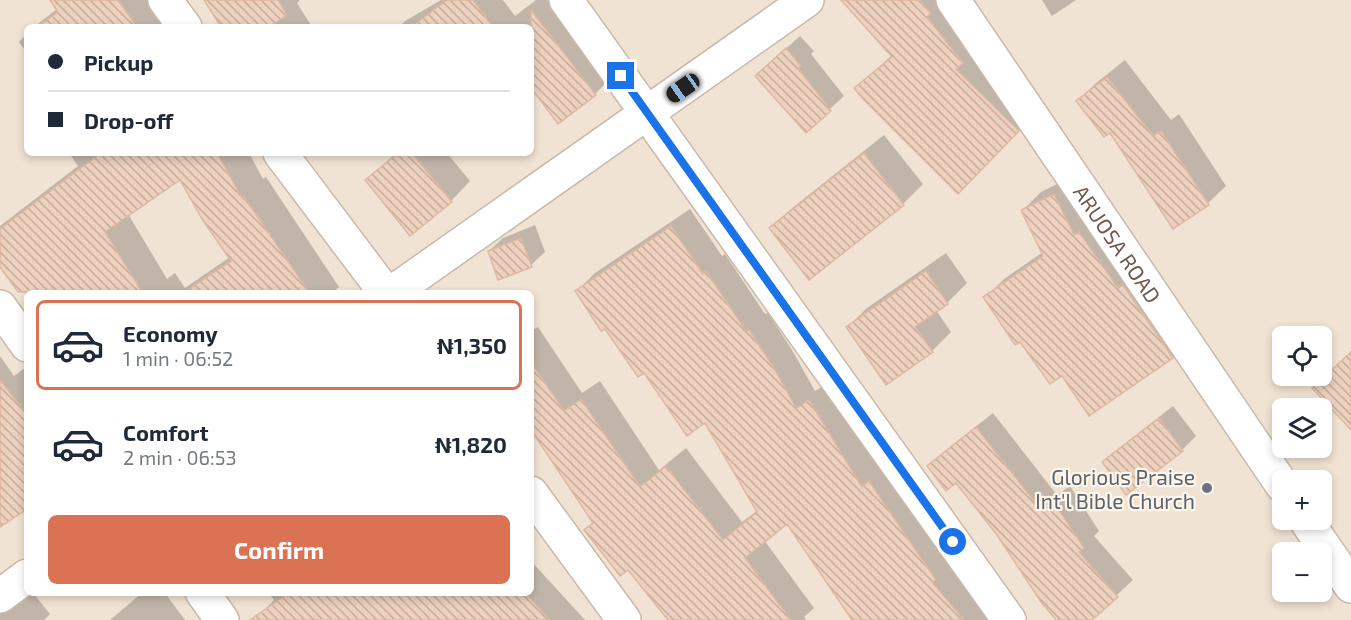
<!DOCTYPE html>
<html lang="en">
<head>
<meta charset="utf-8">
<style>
  :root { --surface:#fff; --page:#f6f6f7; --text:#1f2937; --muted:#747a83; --line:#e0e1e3; --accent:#da7253 }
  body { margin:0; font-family:"Exo 2",sans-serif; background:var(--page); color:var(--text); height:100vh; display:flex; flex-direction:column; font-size:22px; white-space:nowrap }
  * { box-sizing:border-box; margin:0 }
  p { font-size:20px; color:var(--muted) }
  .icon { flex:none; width:33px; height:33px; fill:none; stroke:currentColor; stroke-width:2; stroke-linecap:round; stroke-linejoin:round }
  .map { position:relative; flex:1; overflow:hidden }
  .details { position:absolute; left:24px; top:290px; width:510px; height:306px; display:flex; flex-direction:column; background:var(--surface); border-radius:9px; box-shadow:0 3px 9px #0003 }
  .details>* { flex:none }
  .hud { position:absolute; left:24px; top:24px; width:510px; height:132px; border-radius:9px; box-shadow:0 3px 9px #0003; display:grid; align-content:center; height:132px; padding:0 24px; background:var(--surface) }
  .buttons { position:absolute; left:1272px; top:326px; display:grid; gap:12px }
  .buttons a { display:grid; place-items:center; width:60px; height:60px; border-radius:9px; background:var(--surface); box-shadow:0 3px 9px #0003; font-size:30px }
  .end { position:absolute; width:27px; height:27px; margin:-14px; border:8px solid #1a73e8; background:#fff; box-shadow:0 0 0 3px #fff }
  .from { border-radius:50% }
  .car { position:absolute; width:18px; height:36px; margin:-18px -9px; border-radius:8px; box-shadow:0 0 4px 2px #0007; background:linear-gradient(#222 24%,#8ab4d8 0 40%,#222 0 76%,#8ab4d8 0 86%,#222 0) }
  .hud b { display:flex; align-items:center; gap:21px; height:57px; font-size:22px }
  .hud b+b { border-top:2px solid var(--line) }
  .hud i { width:15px; height:15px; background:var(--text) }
  ul { padding:10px 0 0; list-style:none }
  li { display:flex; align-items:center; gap:18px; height:90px; margin:0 12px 9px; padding:0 12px; border:3px solid transparent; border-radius:9px }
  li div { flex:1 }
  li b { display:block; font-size:22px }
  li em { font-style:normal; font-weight:700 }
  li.selected { border-color:var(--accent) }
  li>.icon { width:54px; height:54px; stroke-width:1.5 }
  .cta { display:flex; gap:12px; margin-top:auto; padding:12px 24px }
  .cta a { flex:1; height:69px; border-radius:9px; background:var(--accent); color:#fff; font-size:24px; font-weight:700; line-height:69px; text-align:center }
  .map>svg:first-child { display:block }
  .residential { fill:#f1e3d3; fill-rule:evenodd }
  .shadow { fill:#0003; fill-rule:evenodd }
  .building { fill:url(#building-back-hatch); stroke:#deb8a0; stroke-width:1.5 }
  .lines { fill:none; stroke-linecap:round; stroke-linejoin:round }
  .minor-casing { stroke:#cab9ab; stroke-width:36 }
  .minor { stroke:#fff; stroke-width:33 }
  .route { stroke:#1a73e8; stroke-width:8 }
  .worship-dot { fill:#6b7280; stroke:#fdf6ea; stroke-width:2 }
  .labels { text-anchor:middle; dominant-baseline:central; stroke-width:4.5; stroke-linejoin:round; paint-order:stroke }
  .street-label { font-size:21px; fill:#70594c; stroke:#fdf6ea }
  .worship-label { font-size:21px; fill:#5b616d; stroke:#fdf6ea; text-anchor:end }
</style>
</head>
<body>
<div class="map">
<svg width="1351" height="620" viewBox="0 0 1351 620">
  <defs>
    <pattern id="building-back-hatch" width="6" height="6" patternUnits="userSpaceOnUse" patternTransform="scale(1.5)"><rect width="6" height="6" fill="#edd1be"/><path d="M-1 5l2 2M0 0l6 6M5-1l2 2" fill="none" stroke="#c4ad9d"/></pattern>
  </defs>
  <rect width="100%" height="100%" fill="#faf2e4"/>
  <path class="residential" d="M0,0H1351V620H0ZM27,27H531V153H27ZM27,292H531V592H27ZM1282,336H1322V375H1282ZM1282,408H1322V447H1282ZM1282,480H1322V519H1282ZM1282,552H1322V591H1282Z"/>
  <path class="shadow" d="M51,0H153L148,6L164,27H34L57,9Z
    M206,0H300L297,3L312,27H223Z
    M441,0H503L515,16L536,0H554L612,77L595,94L531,86V27H399L405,21Z
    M850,0H948L1037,111L958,192L856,88L892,55Z
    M1042,0H1076L1052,16Z
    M27,34V53L19,42Z
    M800,36L814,51L811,54L844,96L806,131L770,63Z
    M1125,60L1171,120L1179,114L1226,186L1208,203L1173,227L1110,131L1078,101L1096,83Z
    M884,135L923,184L903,204L809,278L771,228L791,209Z
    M69,153H249L263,179L266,177L339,287L333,292H27V296L12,271L0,265V226L78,166ZM181,178L230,257L185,288L175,273L167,279L128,214Z
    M396,153H447L470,181L451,201L367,180Z
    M1073,176L1191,338L1172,357L1090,414L1062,374L1021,340L985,298L1004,279L1043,252L1022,211L1041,192Z
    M690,209L722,256L725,254L765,314L768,313L792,350L815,391L828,383L881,469L888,464L992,620H854L787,521L764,540L814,608L804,617L806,620H668L594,522L531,427V331L538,327L582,393L600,381L659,470L686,448L742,522L758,510L705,421L644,371L577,291L595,273Z
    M535,225L545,252L531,265L499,278L489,251L503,238Z
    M946,253L967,283L947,303L936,310L951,332L932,351L848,327L867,308Z
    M0,356L14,376L25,368L27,371V506L0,525Z
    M1173,406L1196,436L1182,450L1127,493L1104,462L1118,449Z
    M993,413L1057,495L1070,486L1099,531L1094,536L1133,580L1090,620H1058L998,534L956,481L929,467L945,451Z
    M531,561L585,620H261L258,616L274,600L268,592H531Z
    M143,592H164L185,620H110Z
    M33,593L50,614L44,620H0V613L15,601L26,598Z"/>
  <path class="building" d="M50,0H118L137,27H37L58,12Z
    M204,0H278L287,15L269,27H221Z
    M447,0H473L493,27H411Z
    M841,0H919L931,13L927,17L963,63L956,69L1019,131L958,194L862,98L854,88L892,57Z
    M531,10L596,95L558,124L531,88Z
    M786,48L801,66L798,68L831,111L806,133L755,76Z
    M1107,77L1153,136L1161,131L1209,205L1173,229L1110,133L1104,137L1076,101Z
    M101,153H217L242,198L244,197L309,292H185L231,261L202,219L180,180L105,232L142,292H18L0,267V229Z
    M398,153H412L452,202L410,236L365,180Z
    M864,153L904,205L809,280L769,228Z
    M1054,194L1074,235L1079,232L1118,288L1123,285L1173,358L1089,416L1062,376L1050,384L1020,342L1015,345L983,297L1043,256L1021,210Z
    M671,226L703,274L706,271L746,331L749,330L774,368L796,408L809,400L862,487L869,481L936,580L932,582L964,620H852L787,524L745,558L791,620H668L628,570L620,576L584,530L593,523L531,430V362L564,411L581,399L640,487L666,466L723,540L757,512L705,423L687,436L644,373L638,377L605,329L601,331L575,291Z
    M521,238L532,267L498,280L488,251Z
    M926,271L948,304L915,327L933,352L886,385L846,327Z
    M1351,352V430L1312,388Z
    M0,380L27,415V509L0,527Z
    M1159,418L1183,451L1126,495L1102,462Z
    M976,427L1041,510L1053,501L1084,548L1079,552L1118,597L1092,620H1056L1041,602L997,535L956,483L946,491L927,466Z
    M290,592H524L550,620H250Z"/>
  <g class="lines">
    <defs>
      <g id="minor">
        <path d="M165,0L185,27"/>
        <path d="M566,0L1009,620"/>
        <path id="s1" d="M953,0L1282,485"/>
        <path d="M280,153L385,292"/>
        <path d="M393,292L807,0"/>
        <path d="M0,307L27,345"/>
        <path d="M531,493L624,620"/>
        <path d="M1305,519L1351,586"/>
        <path d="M202,592L222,620"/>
        <path d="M0,596L27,576"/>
      </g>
    </defs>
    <use href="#minor" class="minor-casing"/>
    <use href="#minor" class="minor"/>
  </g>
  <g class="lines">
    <path class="route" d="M621,76L953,542"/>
  </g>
  <circle class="worship-dot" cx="1207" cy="488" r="6"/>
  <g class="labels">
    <g class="street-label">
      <text stroke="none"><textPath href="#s1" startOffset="294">ARUOSA ROAD</textPath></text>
    </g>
    <g class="worship-label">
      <text x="1195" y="476">Glorious Praise<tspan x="1195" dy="24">Int'l Bible Church</tspan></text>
    </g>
  </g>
</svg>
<div class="buttons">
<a><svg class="icon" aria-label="locate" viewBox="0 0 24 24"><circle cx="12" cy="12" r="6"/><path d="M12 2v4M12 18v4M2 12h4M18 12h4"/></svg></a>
<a><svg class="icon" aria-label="layers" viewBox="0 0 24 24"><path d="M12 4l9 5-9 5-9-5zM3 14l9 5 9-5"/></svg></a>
<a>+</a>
<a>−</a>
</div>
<i class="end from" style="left:953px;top:542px"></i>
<i class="end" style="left:621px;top:76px"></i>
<i class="car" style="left:683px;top:88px;rotate:235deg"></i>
<div class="hud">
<b><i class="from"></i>Pickup</b>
<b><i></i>Drop-off</b>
</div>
<section class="details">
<ul>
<li class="selected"><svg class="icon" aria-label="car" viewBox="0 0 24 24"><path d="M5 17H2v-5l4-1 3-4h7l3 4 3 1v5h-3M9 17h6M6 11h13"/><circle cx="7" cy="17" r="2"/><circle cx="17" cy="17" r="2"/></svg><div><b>Economy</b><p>1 min · 06:52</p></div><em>₦1,350</em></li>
<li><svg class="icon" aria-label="car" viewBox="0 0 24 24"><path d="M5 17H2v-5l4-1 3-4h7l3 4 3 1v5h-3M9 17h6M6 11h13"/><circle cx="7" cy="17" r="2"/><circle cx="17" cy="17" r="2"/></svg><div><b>Comfort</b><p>2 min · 06:53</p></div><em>₦1,820</em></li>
</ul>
<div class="cta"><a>Confirm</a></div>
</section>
</div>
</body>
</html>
